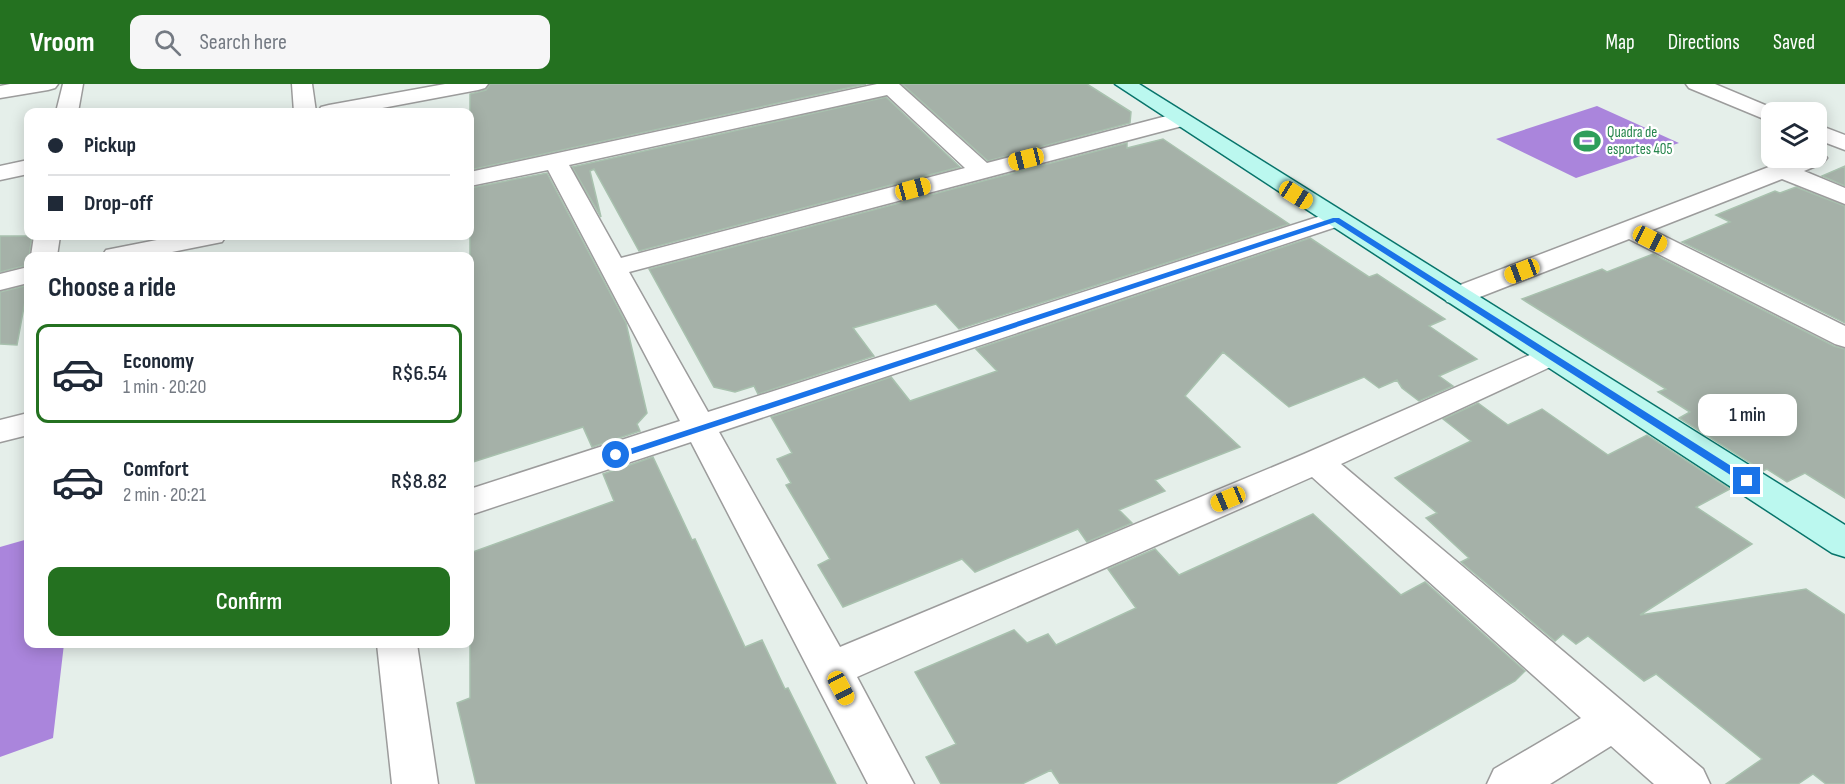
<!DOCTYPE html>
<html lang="en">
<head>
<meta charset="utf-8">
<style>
  :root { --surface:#fff; --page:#f6f6f7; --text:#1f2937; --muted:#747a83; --line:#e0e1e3; --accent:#247120 }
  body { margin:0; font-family:"Sofia Sans Condensed",sans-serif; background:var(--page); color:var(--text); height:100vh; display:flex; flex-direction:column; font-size:22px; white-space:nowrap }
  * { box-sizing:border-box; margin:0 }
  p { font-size:20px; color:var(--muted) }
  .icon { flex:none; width:33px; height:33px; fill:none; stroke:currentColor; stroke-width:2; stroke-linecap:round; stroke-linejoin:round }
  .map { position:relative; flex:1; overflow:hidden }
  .details { position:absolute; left:24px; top:168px; width:450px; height:396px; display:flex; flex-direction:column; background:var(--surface); border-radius:12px; box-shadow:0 3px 15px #0003 }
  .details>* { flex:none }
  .guide { position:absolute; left:24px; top:24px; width:450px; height:132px; border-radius:12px; box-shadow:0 3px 15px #0003; display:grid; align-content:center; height:132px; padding:0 24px; background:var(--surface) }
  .buttons { position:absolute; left:1761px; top:18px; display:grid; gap:12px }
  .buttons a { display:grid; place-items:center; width:66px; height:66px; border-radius:12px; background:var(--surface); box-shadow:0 3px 15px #0003; font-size:30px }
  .end { position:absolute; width:27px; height:27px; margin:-14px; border:8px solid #1a73e8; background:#fff; box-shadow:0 0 0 3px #fff }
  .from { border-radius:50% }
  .bubble { position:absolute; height:42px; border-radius:12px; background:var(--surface); box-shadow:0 3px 15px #0003; font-size:20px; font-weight:600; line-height:42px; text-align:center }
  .car { position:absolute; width:18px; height:36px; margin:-18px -9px; border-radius:8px; box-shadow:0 0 4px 2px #0007; background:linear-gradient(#f5c518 24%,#345 0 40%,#f5c518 0 76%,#345 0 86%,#f5c518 0) }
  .guide b { display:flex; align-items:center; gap:21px; height:57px; font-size:22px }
  .guide b+b { border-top:2px solid var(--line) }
  .guide i { width:15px; height:15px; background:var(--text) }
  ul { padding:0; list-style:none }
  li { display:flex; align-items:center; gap:18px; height:99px; margin:0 12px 9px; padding:0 12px; border:3px solid transparent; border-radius:12px }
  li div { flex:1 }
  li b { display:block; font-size:22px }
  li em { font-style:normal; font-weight:600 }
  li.current { border-color:var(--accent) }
  li>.icon { width:54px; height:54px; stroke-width:1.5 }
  h2 { padding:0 24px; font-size:27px; line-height:72px }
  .action { display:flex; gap:12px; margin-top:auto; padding:12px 24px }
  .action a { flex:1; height:69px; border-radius:12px; background:var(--accent); color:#fff; font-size:24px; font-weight:600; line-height:69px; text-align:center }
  header { display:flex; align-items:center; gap:36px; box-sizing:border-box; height:84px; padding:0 30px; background:var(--accent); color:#fff }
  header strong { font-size:28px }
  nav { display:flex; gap:33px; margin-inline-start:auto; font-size:21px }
  .search { width:420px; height:54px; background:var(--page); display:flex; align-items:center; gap:15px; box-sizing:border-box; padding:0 21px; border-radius:12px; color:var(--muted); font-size:22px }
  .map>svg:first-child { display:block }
  .pitch { fill:#aa85dc }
  .building { fill:#a5b1a8; stroke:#a8c1ae; stroke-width:1.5 }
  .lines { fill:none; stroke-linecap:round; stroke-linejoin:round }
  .street-casing { stroke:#9c9c9c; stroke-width:3 }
  .secondary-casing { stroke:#08746b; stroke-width:3 }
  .street { fill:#fff; fill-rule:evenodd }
  .secondary { fill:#bbf8ef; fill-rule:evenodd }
  .route { fill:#1a73e8 }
  .labels { text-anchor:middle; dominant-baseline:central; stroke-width:4.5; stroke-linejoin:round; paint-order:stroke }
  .far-leisure-label { font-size:15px; fill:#27864d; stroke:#fff; text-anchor:start }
</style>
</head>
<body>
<header>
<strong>Vroom</strong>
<div class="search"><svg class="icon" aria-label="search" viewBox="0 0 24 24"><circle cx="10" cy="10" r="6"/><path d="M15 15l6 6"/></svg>Search here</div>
<nav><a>Map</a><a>Directions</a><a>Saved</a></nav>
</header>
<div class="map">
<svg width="1845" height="700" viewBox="0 0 1845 700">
  <rect width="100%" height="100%" fill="#e5efea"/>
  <path class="pitch" d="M1597,22L1679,59L1576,94L1496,55Z
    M28,455V560H64L53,654L0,673V463Z"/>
  <path class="building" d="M490,0H866L470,86V10L486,6Z
    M902,0H1087L1131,28L1130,39L988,77Z
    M886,13L960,83L639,167L594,85L590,87L601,133L572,83Z
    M1163,55L1289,140L959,245L936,220L853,244L874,272L758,310L754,302L735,308L714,303L649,185L1127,59V64Z
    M1845,82V102L1822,92Z
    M547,89L626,239L647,329L637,340L640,347L592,363L583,343L470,379V104Z
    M1796,103L1845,122V239L1682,158L1730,138L1716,131L1775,107L1780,109Z
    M0,152H32L28,181L0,188Z
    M1310,154L1369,193L1377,190L1445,235L1429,242L1477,275L1439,292L1453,302L1419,317L1402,304L1397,296L1379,304L1364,293L1289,323L1223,268L1185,312L1240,363L1155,396L1165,407L1119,426L1132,439L1087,458L1078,445L975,488L962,475L843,523L818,481L830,475L786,401L791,399L777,375L792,369L771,333L891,293L910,317L997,287L976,265Z
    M1653,170L1834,262L1845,265V414L1805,389L1787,398L1767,385L1763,387L1679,334L1690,328L1658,308L1666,305L1522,215L1602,185L1607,188Z
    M28,201L17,261L0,260V208Z
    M1478,319L1508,341L1542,325L1608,371L1647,351L1730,405L1696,423L1752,460L1640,531L1806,505L1845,531V700H1826L1813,690L1798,700H1726L1762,675L1656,590L1644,597L1588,552L1576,560L1563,550L1555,557L1461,478L1469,474L1426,434L1437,429L1395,394L1471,357L1443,335Z
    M653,373L692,456L695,455L745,563L762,556L785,605L788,604L836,700H476L457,619L470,614V469L614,417L603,390Z
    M1313,430L1401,511L1425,498L1525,587L1515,597L1335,700H1060L1051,686L1022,700H941L926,673L956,660L915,588L1014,546L1027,559L1048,550L1056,561L1136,524L1108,485L1155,465L1179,491Z"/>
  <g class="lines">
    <defs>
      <path id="street" d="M10,0H58L55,4L48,6L0,14V2Z
        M63,0H83L78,28H56Z
        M292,0H312L316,28H294Z
        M445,0H488L485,4L478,6L361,28H318L321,23L329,21Z
        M877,0H899L987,79L1178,29L1186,31L1189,36L1186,41L629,188L708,328L1327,130L1336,127L1345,130L1349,135L1345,140L719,348L840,563L1304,370L1550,262L1561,264L1565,271L1561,278L1341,380L1703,685L1710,700H1654L1611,662L1550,700H1487L1494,685L1581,634L1312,393L857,593L914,700H868L691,358L470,431V405L680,337L548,86L470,102V88ZM887,11L965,84L621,174L569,81Z
        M1686,0H1715L1782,28H1772V36L1764,35L1689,4Z
        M1816,40L1845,51V66L1816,55Z
        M1816,67L1823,69L1827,74L1823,79L1804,87L1845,104V120L1782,95L1652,146L1845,242V263L1835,260L1629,155L1467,218L1457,220L1447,218L1443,212L1447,206L1774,81L1795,74H1816Z
        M28,76V90L0,96V82Z
        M34,152H60L57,172H31Z
        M177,152H226L222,158L152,172H102L106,166Z
        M28,183V199L0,206V190Z
        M28,329V351L0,358V336Z
        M377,560H417L438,700H392Z"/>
      <path id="secondary" d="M1115,0H1139L1845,441V473L1832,469Z"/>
    </defs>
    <use href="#street" class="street-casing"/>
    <use href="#secondary" class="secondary-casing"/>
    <use href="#street" class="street"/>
    <use href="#secondary" class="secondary"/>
  </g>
  <path class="route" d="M1333,134H1339L1750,394V399H1743L1335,138L620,374L611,371Z"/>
  <defs>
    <symbol id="stadium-bare" viewBox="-9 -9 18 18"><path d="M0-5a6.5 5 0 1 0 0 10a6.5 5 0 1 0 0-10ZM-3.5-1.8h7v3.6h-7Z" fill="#2e9e5b" stroke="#fff" stroke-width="2.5" paint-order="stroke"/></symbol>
  </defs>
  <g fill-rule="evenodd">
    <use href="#stadium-bare" x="1568" y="38" width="38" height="38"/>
  </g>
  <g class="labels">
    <g class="far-leisure-label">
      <text x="1607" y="48">Quadra de<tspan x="1607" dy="17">esportes 405</tspan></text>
    </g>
  </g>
</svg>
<div class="buttons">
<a><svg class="icon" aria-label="layers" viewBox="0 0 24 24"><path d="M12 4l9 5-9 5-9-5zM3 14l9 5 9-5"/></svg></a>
</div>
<i class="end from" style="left:616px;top:371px"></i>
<i class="end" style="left:1747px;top:397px"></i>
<div class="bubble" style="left:1698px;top:310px;width:99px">1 min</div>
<i class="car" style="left:1026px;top:75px;rotate:256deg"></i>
<i class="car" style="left:913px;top:105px;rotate:75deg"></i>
<i class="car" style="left:1296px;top:111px;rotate:122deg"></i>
<i class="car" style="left:1650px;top:155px;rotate:117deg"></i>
<i class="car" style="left:1522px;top:187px;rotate:249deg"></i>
<i class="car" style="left:1228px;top:415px;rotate:247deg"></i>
<i class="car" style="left:841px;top:604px;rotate:152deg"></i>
<div class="guide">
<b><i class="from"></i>Pickup</b>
<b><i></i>Drop-off</b>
</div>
<section class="details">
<h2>Choose a ride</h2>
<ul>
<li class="current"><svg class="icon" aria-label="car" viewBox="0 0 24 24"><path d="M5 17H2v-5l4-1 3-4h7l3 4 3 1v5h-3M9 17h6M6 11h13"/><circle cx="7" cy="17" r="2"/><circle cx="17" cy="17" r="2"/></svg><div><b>Economy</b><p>1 min · 20:20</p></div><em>R$6.54</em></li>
<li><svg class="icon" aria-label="car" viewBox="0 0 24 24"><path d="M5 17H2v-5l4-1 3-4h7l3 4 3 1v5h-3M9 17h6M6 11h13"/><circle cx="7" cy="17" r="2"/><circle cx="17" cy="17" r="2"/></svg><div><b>Comfort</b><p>2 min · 20:21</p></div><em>R$8.82</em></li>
</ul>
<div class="action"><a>Confirm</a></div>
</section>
</div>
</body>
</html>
